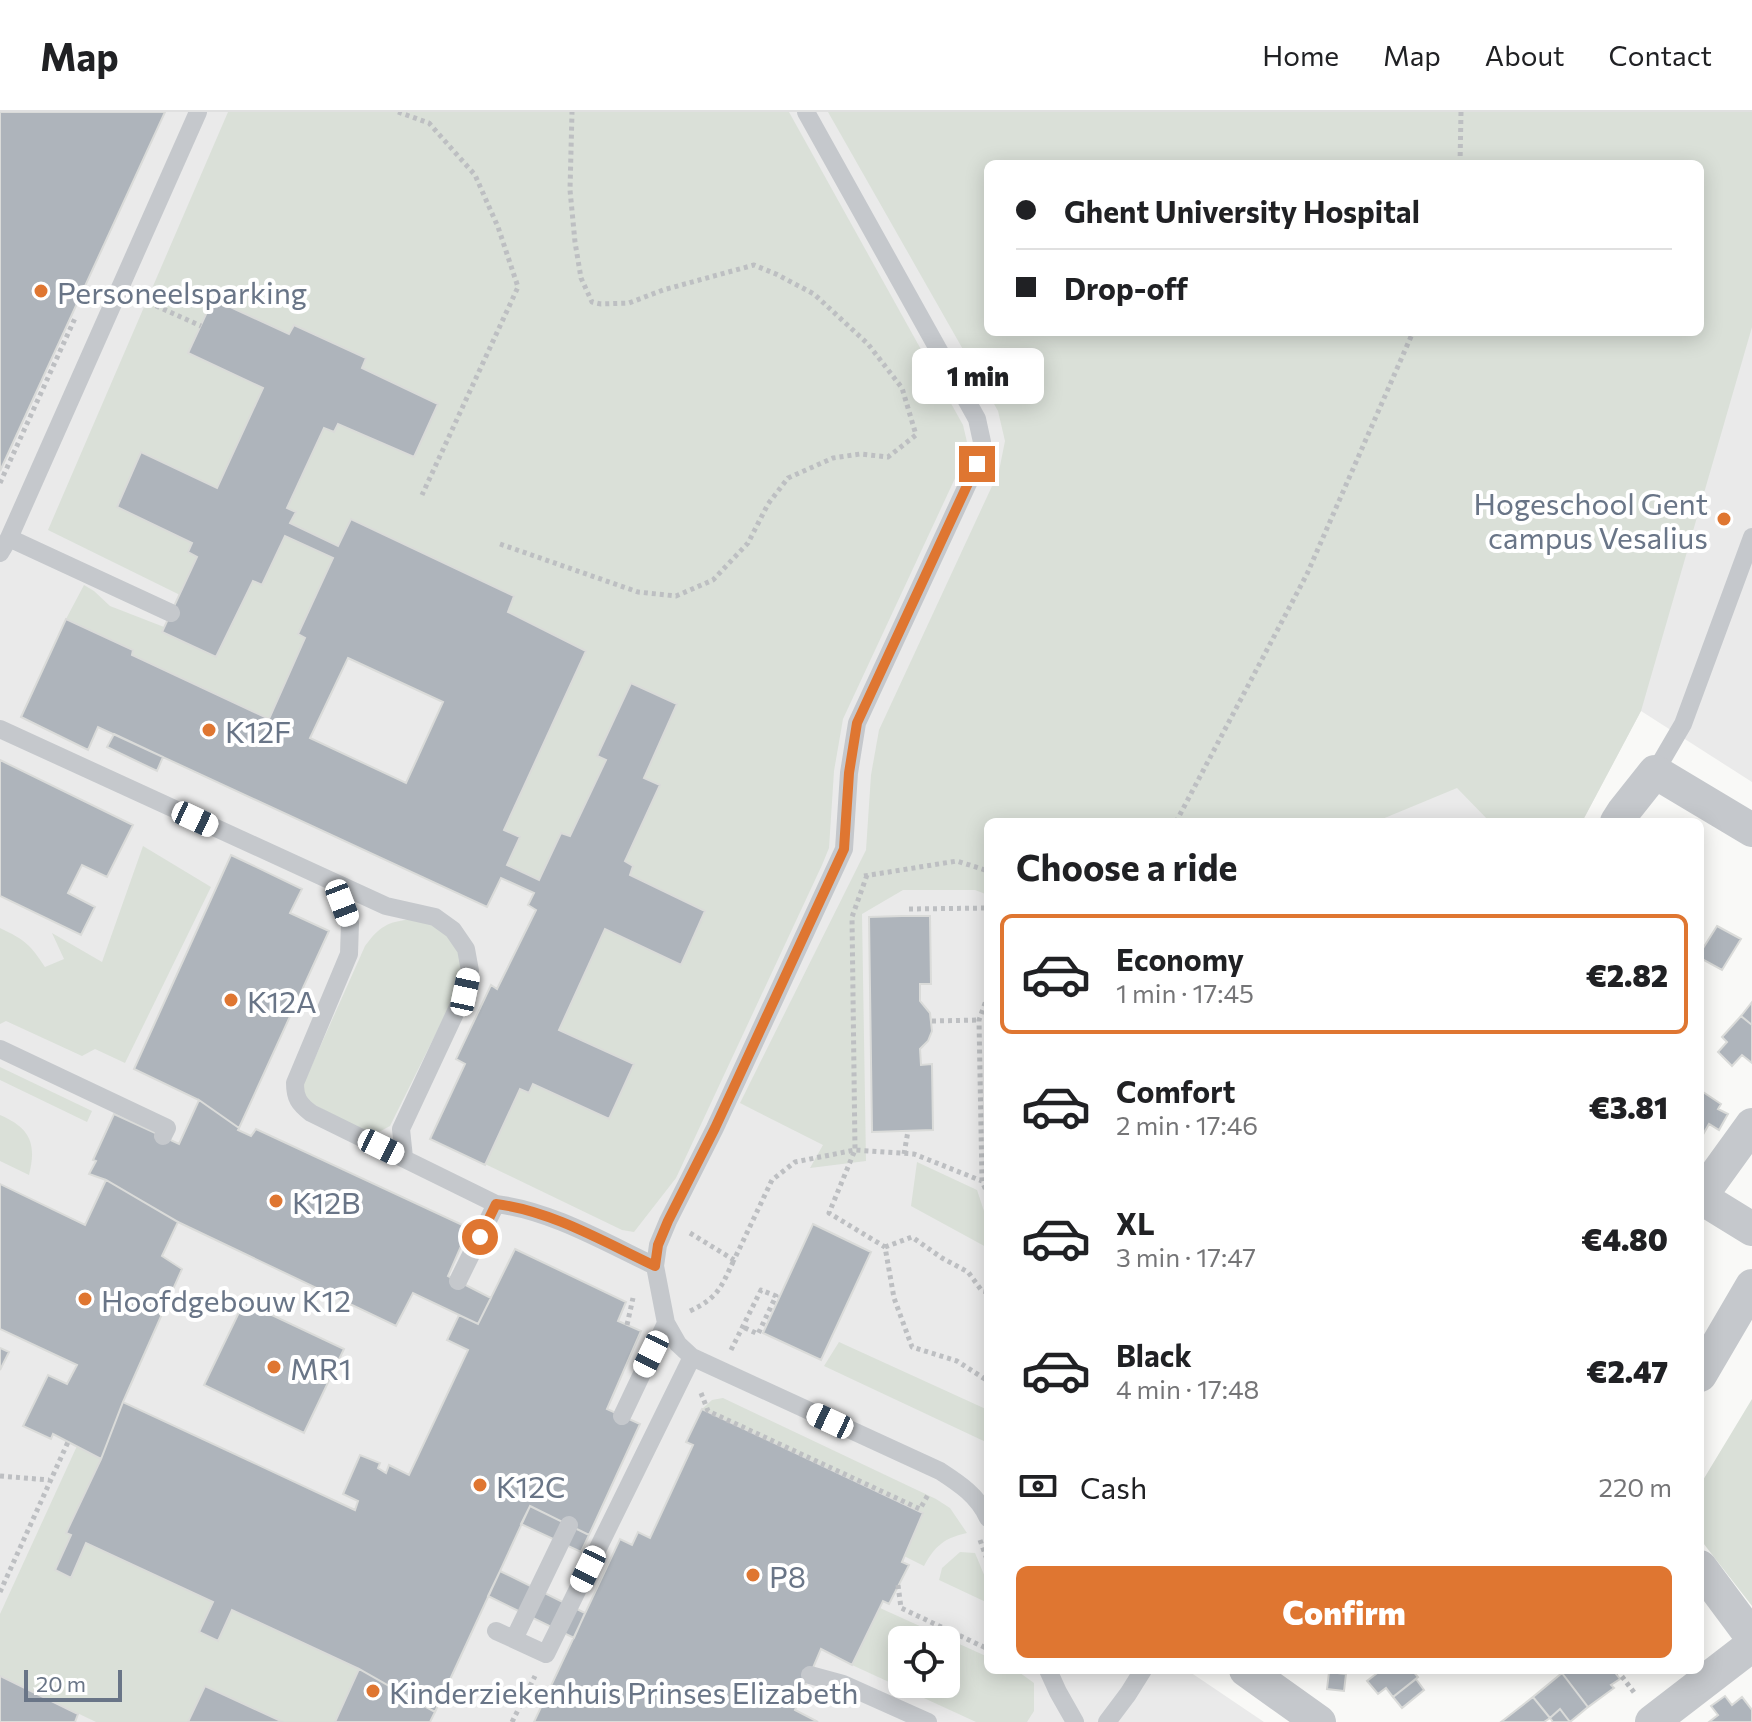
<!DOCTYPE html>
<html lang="en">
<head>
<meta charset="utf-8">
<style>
  :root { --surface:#fff; --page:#f6f6f6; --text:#202124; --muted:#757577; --line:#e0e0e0; --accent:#df7631 }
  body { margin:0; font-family:Commissioner,sans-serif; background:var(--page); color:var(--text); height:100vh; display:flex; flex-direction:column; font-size:30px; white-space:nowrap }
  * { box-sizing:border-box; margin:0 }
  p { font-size:26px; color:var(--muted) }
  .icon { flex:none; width:44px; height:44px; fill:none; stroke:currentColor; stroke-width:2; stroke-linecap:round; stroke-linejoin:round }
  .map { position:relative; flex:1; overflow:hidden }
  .side { position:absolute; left:984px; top:706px; width:720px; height:856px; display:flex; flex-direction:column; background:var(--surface); border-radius:12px; box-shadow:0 4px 20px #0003 }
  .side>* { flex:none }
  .top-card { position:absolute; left:984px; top:48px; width:720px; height:176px; border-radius:12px; box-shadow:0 4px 20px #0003; display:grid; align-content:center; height:176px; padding:0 32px; background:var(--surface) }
  .controls { position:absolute; left:888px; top:1514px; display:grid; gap:16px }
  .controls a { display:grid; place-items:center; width:72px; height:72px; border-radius:12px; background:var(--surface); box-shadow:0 4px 20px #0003; font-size:40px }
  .scale { position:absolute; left:24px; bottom:20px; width:98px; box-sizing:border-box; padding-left:8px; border:4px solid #697587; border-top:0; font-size:22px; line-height:28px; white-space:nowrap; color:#697587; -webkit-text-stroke:6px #fff; paint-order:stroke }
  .end { position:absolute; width:36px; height:36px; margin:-18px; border:10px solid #df7631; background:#fff; box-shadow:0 0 0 4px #fff }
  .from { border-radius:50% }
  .bubble { position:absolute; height:56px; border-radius:12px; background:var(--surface); box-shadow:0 4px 20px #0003; font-size:26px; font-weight:800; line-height:56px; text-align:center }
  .car { position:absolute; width:24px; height:48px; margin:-24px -12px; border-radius:10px; box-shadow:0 0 6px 2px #0007; background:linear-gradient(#fff 24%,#345 0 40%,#fff 0 76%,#345 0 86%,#fff 0) }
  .top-card b { display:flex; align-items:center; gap:28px; height:76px; font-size:30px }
  .top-card b+b { border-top:2px solid var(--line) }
  .top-card i { width:20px; height:20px; background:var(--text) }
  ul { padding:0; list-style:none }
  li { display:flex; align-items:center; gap:24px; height:120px; margin:0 16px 12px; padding:0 16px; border:4px solid transparent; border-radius:12px }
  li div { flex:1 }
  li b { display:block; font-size:30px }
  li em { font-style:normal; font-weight:800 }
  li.active { border-color:var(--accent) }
  li>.icon { width:72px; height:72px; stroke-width:1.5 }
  h2 { padding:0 32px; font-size:36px; line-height:96px }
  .pay { display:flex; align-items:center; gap:20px; height:88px; padding:0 32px; font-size:30px }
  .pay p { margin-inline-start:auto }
  .primary-button { display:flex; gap:16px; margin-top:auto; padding:16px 32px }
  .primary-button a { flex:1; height:92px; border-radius:12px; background:var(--accent); color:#fff; font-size:32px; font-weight:800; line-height:92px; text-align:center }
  header { display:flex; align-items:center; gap:48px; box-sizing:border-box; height:112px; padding:0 40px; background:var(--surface); border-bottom:2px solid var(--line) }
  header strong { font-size:38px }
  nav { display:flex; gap:44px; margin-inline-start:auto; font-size:28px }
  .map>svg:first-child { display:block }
  .built { fill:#eaeaea; fill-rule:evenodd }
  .green { fill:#dae0d8; fill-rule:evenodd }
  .building { fill:#aeb4bb; stroke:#dadbd9; stroke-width:2; fill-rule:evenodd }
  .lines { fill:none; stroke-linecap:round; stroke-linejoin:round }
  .path { stroke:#bdbfc2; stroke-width:5; stroke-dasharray:4 4; stroke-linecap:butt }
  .service { stroke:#c5c8cc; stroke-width:18 }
  .minor { stroke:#c5c8cc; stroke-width:34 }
  .route { stroke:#df7631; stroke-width:10 }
  .poi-dot { fill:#df7631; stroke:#fff; stroke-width:3 }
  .labels { text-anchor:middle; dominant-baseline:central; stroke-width:8; stroke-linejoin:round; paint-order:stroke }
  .poi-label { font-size:30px; fill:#697587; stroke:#fff; text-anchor:start }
</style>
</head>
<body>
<header>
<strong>Map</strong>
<nav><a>Home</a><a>Map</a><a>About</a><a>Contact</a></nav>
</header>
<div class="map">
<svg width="1752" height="1610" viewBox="0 0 1752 1610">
  <rect width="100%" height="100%" fill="#f9f9f7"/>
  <path class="built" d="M0,0H1752V670L1641,599L1582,710H988V1558H1187L1264,1610H0ZM988,52H1700V220H988ZM902,1528H946V1572H902Z"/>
  <path class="green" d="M228,0H789L963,313L967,330L964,347L843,607L834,659L829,736L822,753L676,1066L634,1120L622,1118L485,1052L520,977L529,981L533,972L608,1007L633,952L559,918L605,817L681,853L705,800L630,763L633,754L625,749L660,674L644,666L677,593L631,571L597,643L606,648L570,724L561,721L539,768L507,753L519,725L504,718L586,539L508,500L514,484L352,407L338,434L290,411L295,400L287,396L324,316L334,320L338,312L413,345L438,292L362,256L365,246L295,213L289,222L213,187L188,241L263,276L217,376L142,340L117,394L192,431L188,440L197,445L180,483L48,418Z
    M828,0H1752V215L1641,599L1582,710H1490L1457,676L1375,710H988V783L975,778H903L862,802L866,1049L810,1056L823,1033L740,991L866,738L871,663L879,618L999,359L1005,329L998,299ZM988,52H1700V220H988Z
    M285,424L333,446L298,522L305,526L269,607L132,543L133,538L66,507L84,473L94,479L110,494L164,515L163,520L216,544L253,469L262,472Z
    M143,734L211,775L125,951L95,937L82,944L6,909L0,912V816C25,828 30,832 45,855L64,847L52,821L102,850Z
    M412,807L432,811L448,823L459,840L462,858L458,877L390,1014L377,1021L368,1022L306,988L303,973L365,834C380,814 387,810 412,807Z
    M0,955L92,999L87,1010L0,968Z
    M0,1003C30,1016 37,1031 29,1063L0,1049Z
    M917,1050L977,1078L988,1111V1136L911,1094Z
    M839,1230L988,1298V1331L824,1254Z
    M723,1286L936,1387L950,1396L967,1421C944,1426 935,1434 924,1454L904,1444L923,1401L702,1297L712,1288Z
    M1752,1287V1494L1700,1427V1373Z
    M77,1334L101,1347L66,1420L71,1423L56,1459L71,1465L86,1431L213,1490L218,1529L232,1498L359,1557L335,1610H283L206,1574L188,1610H96L0,1564V1502Z
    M960,1440L975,1441L988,1472V1491L939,1468L942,1456Z
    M880,1496L988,1545V1558H1016L1034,1571V1599L1027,1610H976L852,1553ZM902,1528H946V1572H902Z"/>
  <path class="building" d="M0,0H165L0,359Z
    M213,187L289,222L294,213L366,246L362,256L438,292L414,345L338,312L334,320L324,316L287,396L296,400L290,411L338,434L351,407L514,484L508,500L586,539L504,718L520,725L507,753L539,768L561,721L570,724L606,648L597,644L631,571L677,592L644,666L660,673L625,749L633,754L630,763L705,799L681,853L605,817L559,918L634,952L609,1007L533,972L529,981L520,977L485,1053L430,1027L465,952L456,947L491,873L497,877L536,798L528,793L534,781L501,766L487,795L98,615L88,638L21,605L66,507L133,538L132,543L269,607L305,526L298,522L333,446L285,424L262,473L253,469L216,545L162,520L197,445L188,440L192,431L117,395L141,340L217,376L263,276L188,241ZM348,546L443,590L406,671L310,626Z
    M114,622L163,645L157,659L107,635Z
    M0,648L133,713L107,765L82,753L68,781L95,795L81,823L0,784Z
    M231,743L302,777L290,801L329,819L239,1016L199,988L134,957Z
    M902,804H930L931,872H920V889L930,901L932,919L928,929L920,937L921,953L932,952L933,1018L872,1020L869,805Z
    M1717,814L1741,827L1722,858L1700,846V841Z
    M1752,890V913L1741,904Z
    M1741,904L1752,913V951L1742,943L1732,954L1718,940L1727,930L1722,925Z
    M1700,978L1721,992L1718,997L1728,1002L1719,1018L1709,1012L1701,1026Z
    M199,988L239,1016L238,1018L251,1024L256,1017L469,1116L448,1164L491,1186L478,1212L413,1181L396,1214L178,1110L106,1068L89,1062L96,1049L93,1048L114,1002L179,1032Z
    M106,1068L178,1110L162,1144L182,1157L123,1290L101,1347L53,1322L51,1327L23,1314L48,1263L67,1272L77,1253L0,1217V1072L85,1113Z
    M813,1112L871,1140L821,1248L763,1221Z
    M515,1137L626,1190L618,1209L641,1219L607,1297L640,1312L589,1423L530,1394L435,1600L359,1557L232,1498L218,1529L199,1520L213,1490L86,1431L71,1466L55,1458L71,1423L66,1421L101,1347L123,1290L355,1398L358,1389L343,1382L360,1343L380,1351L378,1356L386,1361L389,1353L409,1363L468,1238L447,1228L459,1203L478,1212Z
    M244,1190L344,1237L304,1321L204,1273Z
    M0,1236L9,1240L0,1258Z
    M702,1297L923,1401L902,1450L909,1453L889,1492L883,1489L852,1553L821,1537L795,1598L818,1610H534L620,1427L632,1433L638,1420L650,1426L693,1333L686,1330Z
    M530,1394L589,1423L581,1440L521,1412Z
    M500,1459L585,1501L574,1526L488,1484Z
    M359,1557L435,1600L430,1610H335Z
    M1372,1558H1412L1418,1565L1393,1585L1386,1576L1378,1582L1367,1569L1376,1562Z
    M1566,1558H1613L1620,1567L1611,1573L1614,1576L1588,1595L1562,1561Z
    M1329,1560L1346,1562L1344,1579L1327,1577Z
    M1562,1561L1588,1595L1570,1610L1560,1597L1550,1606L1533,1585Z
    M0,1564L78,1602L75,1610H0Z
    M1416,1567L1424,1578L1402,1596L1393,1585Z
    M205,1574L283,1610H188Z
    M1725,1584L1732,1593L1742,1585L1752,1598V1610H1709L1718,1603L1711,1594Z
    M1533,1585L1550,1606L1544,1610H1501Z
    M1560,1597L1570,1610H1553L1550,1606Z"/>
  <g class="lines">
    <path class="path" d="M398,0L429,11L475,63L498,115L518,175L422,383
      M1460,52L1461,0
      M141,188H143L201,214
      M0,371L76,204
      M500,432L638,480L676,484L713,468L748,431L768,392L788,366L833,346L860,342L888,345L916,323L902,276L868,232L814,182L776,162L754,153L663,178L629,191L601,192L592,190L581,166L575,130L570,78L572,0
      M1176,710L1307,462L1413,220
      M867,763L852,805L855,1038L829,1101L885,1135L894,1186L912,1235L957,1249L988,1269
      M864,764L957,749L988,759
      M909,797L988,796
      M988,883L979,908L982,1069L988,1083
      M932,909L979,908
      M904,1042L908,1019
      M690,1121L734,1148L772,1068L795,1050L855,1038L914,1042L982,1069
      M885,1135L912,1125L942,1146L968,1160L982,1179L988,1180
      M690,1199C719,1185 721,1175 734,1148
      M627,1213L633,1186
      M731,1238L761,1178L776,1184L758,1222L743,1215
      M701,1281L708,1299L920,1397L929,1381
      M0,1364L49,1368
      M980,1428L988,1450
      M898,1473L901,1496L988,1537
      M0,1480L68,1330
      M1617,1558L1636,1583
      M512,1610L535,1564"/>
    <path class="service" d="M806,0L977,307L982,330L977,352L857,611L849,661L844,737L715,1016L668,1109L658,1133L655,1154L666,1211L678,1232L692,1245L940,1359C960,1372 978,1384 988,1406
      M9,426L198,0
      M0,441L9,426L171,501
      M0,617L386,794L435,805L453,818L466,837L470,859L465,880L401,1017L404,1046
      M1655,660L1683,612L1752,425
      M335,771L350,811L349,842L295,971C295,986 299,992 311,1001L496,1092C552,1099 604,1130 655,1154
      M0,937L167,1016L163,1024
      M458,1169L496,1092
      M622,1304L666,1211
      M496,1519L546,1542L692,1245
      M514,1527L569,1413
      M1048,1558L1058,1580L1075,1610
      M810,1563L843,1572L928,1610
      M1107,1610L1128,1582L1143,1558"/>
    <path class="minor" d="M1617,710L1624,699L1655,660L1752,718
      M1700,1085L1752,1013
      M1700,1085L1752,1117
      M1700,1263L1752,1174
      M1700,1455L1752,1525
      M1246,1558L1319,1610
      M1652,1610L1752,1533"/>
  </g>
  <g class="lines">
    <path class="route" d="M480,1125L496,1092C552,1099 604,1130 655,1154L658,1133L668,1109L715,1016L844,737L849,661L857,611L977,352"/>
  </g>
  <g class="poi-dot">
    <circle cx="41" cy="179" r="8"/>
    <circle cx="1724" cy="407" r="8"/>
    <circle cx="209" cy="618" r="8"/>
    <circle cx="231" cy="888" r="8"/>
    <circle cx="276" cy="1089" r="8"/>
    <circle cx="85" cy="1187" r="8"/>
    <circle cx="274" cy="1255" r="8"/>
    <circle cx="480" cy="1373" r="8"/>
    <circle cx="753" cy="1463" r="8"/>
    <circle cx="373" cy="1579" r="8"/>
  </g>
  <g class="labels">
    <g class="poi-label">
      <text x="57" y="179">Personeelsparking</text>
      <text x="1708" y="390" text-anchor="end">Hogeschool Gent<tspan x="1708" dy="34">campus Vesalius</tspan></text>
      <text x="225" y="618">K12F</text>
      <text x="247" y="888">K12A</text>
      <text x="292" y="1089">K12B</text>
      <text x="101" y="1187">Hoofdgebouw K12</text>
      <text x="290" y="1255">MR1</text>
      <text x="496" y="1373">K12C</text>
      <text x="769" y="1463">P8</text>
      <text x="389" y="1579">Kinderziekenhuis Prinses Elizabeth</text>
    </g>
  </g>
</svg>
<div class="controls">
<a><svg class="icon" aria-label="locate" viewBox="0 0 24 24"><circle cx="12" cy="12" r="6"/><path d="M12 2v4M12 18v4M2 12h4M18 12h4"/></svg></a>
</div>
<div class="scale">20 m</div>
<i class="end from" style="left:480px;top:1125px"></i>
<i class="end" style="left:977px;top:352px"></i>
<div class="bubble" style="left:912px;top:236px;width:132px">1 min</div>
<i class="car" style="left:195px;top:707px;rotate:115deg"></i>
<i class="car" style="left:342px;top:791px;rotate:159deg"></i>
<i class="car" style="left:465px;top:880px;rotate:12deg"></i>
<i class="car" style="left:381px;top:1035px;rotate:116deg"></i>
<i class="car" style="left:651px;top:1242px;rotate:206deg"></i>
<i class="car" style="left:830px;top:1309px;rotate:295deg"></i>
<i class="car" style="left:588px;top:1457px;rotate:206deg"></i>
<div class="top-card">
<b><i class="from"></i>Ghent University Hospital</b>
<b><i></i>Drop-off</b>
</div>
<section class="side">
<h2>Choose a ride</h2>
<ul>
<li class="active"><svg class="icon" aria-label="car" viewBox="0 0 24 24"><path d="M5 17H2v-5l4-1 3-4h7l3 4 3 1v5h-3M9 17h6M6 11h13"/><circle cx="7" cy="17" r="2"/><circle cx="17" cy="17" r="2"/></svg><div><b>Economy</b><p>1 min · 17:45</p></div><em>€2.82</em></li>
<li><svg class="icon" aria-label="car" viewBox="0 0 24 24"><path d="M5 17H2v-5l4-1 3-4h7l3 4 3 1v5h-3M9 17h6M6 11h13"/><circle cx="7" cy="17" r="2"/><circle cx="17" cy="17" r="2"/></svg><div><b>Comfort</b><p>2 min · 17:46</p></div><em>€3.81</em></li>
<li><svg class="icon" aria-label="car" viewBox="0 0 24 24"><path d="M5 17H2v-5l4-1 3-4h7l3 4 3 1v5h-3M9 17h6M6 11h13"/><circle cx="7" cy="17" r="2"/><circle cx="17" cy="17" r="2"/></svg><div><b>XL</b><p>3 min · 17:47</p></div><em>€4.80</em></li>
<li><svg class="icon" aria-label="car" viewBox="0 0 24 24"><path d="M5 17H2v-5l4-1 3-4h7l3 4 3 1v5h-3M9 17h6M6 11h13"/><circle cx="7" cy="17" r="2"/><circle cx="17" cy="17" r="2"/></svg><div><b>Black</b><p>4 min · 17:48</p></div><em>€2.47</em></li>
</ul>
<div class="pay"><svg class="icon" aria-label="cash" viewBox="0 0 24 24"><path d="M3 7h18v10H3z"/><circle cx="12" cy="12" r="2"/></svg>Cash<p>220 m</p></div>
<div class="primary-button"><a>Confirm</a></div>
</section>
</div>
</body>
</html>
